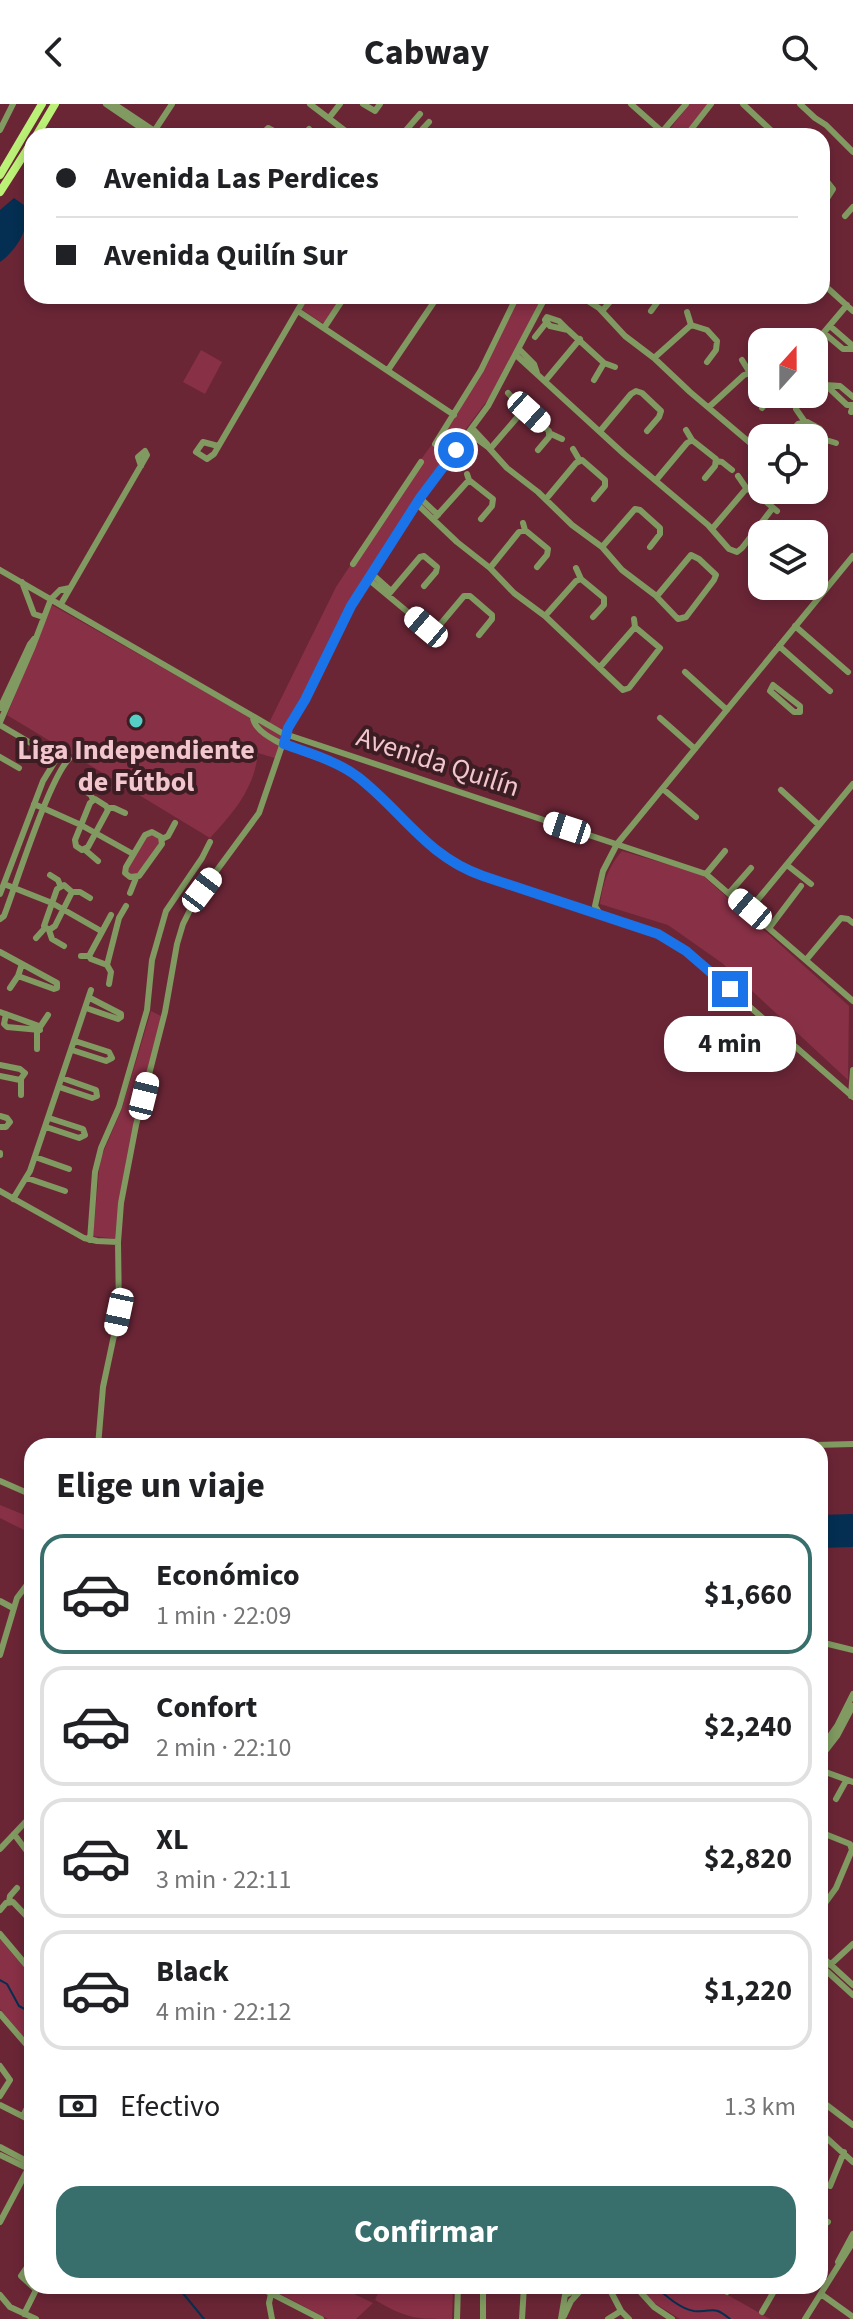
<!DOCTYPE html>
<html lang="es">
<head>
<meta charset="utf-8">
<style>
  :root { --surface:#fff; --page:#f6f6f6; --text:#202124; --muted:#757577; --line:#e0e0e0; --accent:#386f6c }
  body { margin:0; font-family:"Source Sans 3",sans-serif; background:var(--page); color:var(--text); height:100vh; display:flex; flex-direction:column; font-size:30px; white-space:nowrap }
  * { box-sizing:border-box; margin:0 }
  p { font-size:26px; color:var(--muted) }
  .icon { flex:none; width:44px; height:44px; fill:none; stroke:currentColor; stroke-width:2; stroke-linecap:round; stroke-linejoin:round }
  .map { position:relative; flex:1; overflow:hidden }
  .details { position:absolute; left:24px; top:1334px; width:804px; height:856px; display:flex; flex-direction:column; background:var(--surface); border-radius:24px; box-shadow:0 4px 12px #0003 }
  .details>* { flex:none }
  .top-card { position:absolute; left:24px; top:24px; width:806px; height:176px; border-radius:24px; box-shadow:0 4px 12px #0003; display:grid; align-content:center; height:176px; padding:0 32px; background:var(--surface) }
  .needle { width:52px; rotate:21deg }
  .controls { position:absolute; left:748px; top:224px; display:grid; gap:16px }
  .controls a { display:grid; place-items:center; width:80px; height:80px; border-radius:16px; background:var(--surface); box-shadow:0 4px 12px #0003; font-size:40px }
  .end { position:absolute; width:36px; height:36px; margin:-18px; border:10px solid #1a73e8; background:#fff; box-shadow:0 0 0 4px #fff }
  .from { border-radius:50% }
  .bubble { position:absolute; height:56px; border-radius:24px; background:var(--surface); box-shadow:0 4px 12px #0003; font-size:26px; font-weight:700; line-height:56px; text-align:center }
  .car { position:absolute; width:24px; height:48px; margin:-24px -12px; border-radius:10px; box-shadow:0 0 6px 2px #0007; background:linear-gradient(#fff 24%,#345 0 40%,#fff 0 76%,#345 0 86%,#fff 0) }
  .top-card b { display:flex; align-items:center; gap:28px; height:76px; font-size:30px }
  .top-card b+b { border-top:2px solid var(--line) }
  .top-card i { width:20px; height:20px; background:var(--text) }
  ul { padding:0; list-style:none }
  li { display:flex; align-items:center; gap:24px; height:120px; margin:0 16px 12px; padding:0 16px; border:4px solid var(--line); border-radius:24px }
  li div { flex:1 }
  li b { display:block; font-size:30px }
  li em { font-style:normal; font-weight:700 }
  li.selected { border-color:var(--accent) }
  li>.icon { width:72px; height:72px; stroke-width:1.5 }
  h2 { padding:0 32px; font-size:36px; line-height:96px }
  .pay { display:flex; align-items:center; gap:20px; height:88px; padding:0 32px; font-size:30px }
  .pay p { margin-inline-start:auto }
  .primary-button { display:flex; gap:16px; margin-top:auto; padding:16px 32px }
  .primary-button a { flex:1; height:92px; border-radius:24px; background:var(--accent); color:#fff; font-size:32px; font-weight:700; line-height:92px; text-align:center }
  header { display:flex; justify-content:space-between; align-items:center; height:104px; padding:0 32px; background:var(--surface); font-size:36px; font-weight:700 }
  .map>svg:first-child { display:block }
  .green { fill:#883046 }
  .water { fill:#042f52 }
  .lines { fill:none; stroke-linecap:round; stroke-linejoin:round }
  .stream { stroke:#042f52; stroke-width:2 }
  .minor { stroke:#809a61; stroke-width:6 }
  .major { stroke:#bcf177; stroke-width:8 }
  .route { stroke:#1a73e8; stroke-width:10 }
  .poi-dot { fill:#55cec5; stroke:#3c1d23; stroke-width:3 }
  .labels { text-anchor:middle; dominant-baseline:central; stroke-width:8; stroke-linejoin:round; paint-order:stroke }
  .poi-label { font-size:28px; font-weight:bold; fill:#f1c6cd; stroke:#3c1d23 }
  .street-label { font-size:28px; fill:#f1c6cd; stroke:#3c1d23 }
</style>
</head>
<body>
<header><svg class="icon" aria-label="back" viewBox="0 0 24 24"><path d="M15 5l-7 7 7 7"/></svg>Cabway<svg class="icon" aria-label="search" viewBox="0 0 24 24"><circle cx="10" cy="10" r="6"/><path d="M15 15l6 6"/></svg></header>
<div class="map">
<svg width="853" height="2215" viewBox="0 0 853 2215">
  <rect width="100%" height="100%" fill="#6b2636"/>
  <path class="green" d="M689,0H708L684,32H665Z
    M309,192H342L324,220L301,205Z
    M520,192H544L489,294L428,376L354,494L286,631L278,655L258,649C254,685 234,708 210,734L7,611L52,501L267,623L336,483L414,365L473,284Z
    M201,246L222,258L205,290L183,278Z
    M149,730L159,733L161,737L137,771L132,772L126,766Z
    M622,747L701,770L849,902L848,976L722,859L668,821L600,800C603,779 608,763 622,747Z
    M151,907L161,912L116,1135L93,1132L100,1056L122,1004Z
    M0,1401L32,1414V1430L0,1414Z
    M0,1835L32,1873V1943L0,1905Z
    M265,2182H347L354,2190L373,2199L356,2215H328Z
    M381,2182H453L452,2215C416,2215 407,2215 375,2196Z
    M639,2182H712L770,2215H680L651,2197Z"/>
  <path class="water" d="M14,94L28,104C28,126 18,145 0,158V106Z
    M853,1410V1443L820,1444V1411Z"/>
  <g class="lines">
    <path class="stream" d="M0,1876L7,1880L19,1902L32,1909
      M177,2182L204,2215
      M656,2182C665,2192 681,2205 694,2207C713,2209 712,2200 730,2215"/>
    <path class="minor" d="M106,0L153,32
      M114,0L162,32
      M310,0L352,32
      M363,0L375,7L380,0
      M631,0L667,32
      M743,0L777,32
      M800,0L815,14
      M329,14L340,0
      M815,14L826,21L853,48
      M309,25L315,32
      M0,26L13,0
      M662,28L686,0
      M153,29L172,0
      M260,32L268,24L283,32
      M401,32L420,10
      M416,32L429,18
      M686,32L711,0
      M822,71L833,85L822,102
      M845,112L853,103
      M822,179L853,207
      M580,192L599,204L625,232L654,254L690,288L762,349
      M667,192L671,195
      M298,207L454,311
      M602,207L615,192
      M651,207L662,192
      M687,208L691,221
      M691,221L707,226L717,237L716,246L707,258
      M830,222L853,242
      M324,224L345,192
      M568,226L559,217L547,213L545,216L550,222L568,226L604,259L615,263
      M824,229L843,245H853
      M535,233L546,219
      M814,240L847,201
      M519,245L534,260L537,269
      M516,251L624,350L708,421L729,445L737,448L742,444L772,405
      M654,254L691,221
      M742,256L750,269L762,275
      M388,266L438,192
      M814,270L847,301H853L851,308
      M594,276L604,259
      M545,277L580,235
      M826,281L840,282L853,293
      M508,289L524,307
      M779,290L784,293
      M709,303L744,271L750,269
      M762,304L773,290
      M796,305L805,318
      M472,324L487,340
      M601,326L631,290L636,287L642,289L661,307L659,313L647,327
      M686,326L692,336L716,355L715,362L705,374
      M469,329L488,343L507,364L538,388L572,421L602,443L622,466L655,491L678,515L686,513L714,476L716,471L699,455L691,451L657,492
      M549,329L562,335
      M784,334L798,320L807,318L820,325L826,336L836,339
      M438,336L456,346
      M435,340L481,266L517,192
      M218,342L203,338L196,348L207,355L214,350L306,192
      M490,345L521,309L526,307L549,327V333L538,346
      M573,345L580,357
      M814,355L826,336
      M716,357L722,358L732,366
      M467,370L469,376L493,395L492,402L481,415
      M738,372L747,385
      M657,375L687,339L692,336
      M420,394L438,411
      M546,395L576,359L582,356L605,376V382L594,395
      M417,400L457,438L490,464L514,489L545,512L623,586L629,584L660,544L635,523L634,515
      M434,415L469,376
      M523,419L525,426L548,445L547,451L537,463
      M712,425L746,385L752,386L777,407
      M602,443L635,405L640,406L660,424V430L650,443
      M353,460L421,358
      M490,464L519,428L525,426
      M576,464L581,475L604,494V501L593,513
      M0,466L282,629L706,770L853,897
      M372,470L391,487
      M368,475L433,529L464,492H470L492,511V515L479,531
      M22,478L34,510L43,513
      M388,491L420,453L424,452L437,463L436,468L424,482
      M61,500L147,351L145,347L138,353L141,362
      M545,512L576,477L581,475
      M795,522L848,568
      M779,542L830,587
      M600,563L635,523
      M685,568L727,606
      M773,581L800,602V608H794L770,587Z
      M305,597L351,502L420,394L488,302L546,192
      M0,604L30,540L34,535
      M253,614C257,639 321,652 342,663C387,686 412,735 455,761L669,835L686,847L853,993
      M660,614L695,645
      M0,618L33,542L51,495L60,486L70,484
      M0,621L58,655
      M34,644L53,657
      M0,653L19,664
      M663,685L696,713
      M84,686L91,691L93,696
      M781,686L819,721
      M95,695L106,702L108,706L88,743L82,746L76,742L75,736L90,699Z
      M34,700L81,721L133,750
      M108,704H114L125,709
      M152,728L161,733L162,740L139,772L130,773L125,769L126,763L145,731Z
      M162,735L168,732L175,719
      M84,745L98,757
      M787,761L811,780
      M706,770L725,747
      M50,771L58,776L60,781
      M4,780L52,799L101,827
      M730,788L751,764
      M130,789L136,774
      M0,790L43,677L57,654
      M750,805L853,680
      M600,810L595,802L603,767L617,740L853,452
      M0,815L4,812C17,778 49,675 69,655
      M770,823L801,782
      M49,826L55,822L72,788
      M36,834L45,824
      M64,842L52,835L49,826L44,822L57,785L64,781L72,788H80L90,794
      M0,848L57,879V884L54,885L18,872L22,860
      M81,852H89L91,855L107,861
      M89,852L111,811
      M806,856L841,814L848,815L853,819
      M109,880L111,868L107,861L119,814L126,802
      M10,884L18,872
      M86,904L118,915L121,913V910L90,894
      M0,908L39,922L40,926L7,923L4,920L6,910
      M40,923L48,911
      M37,928V945
      M72,946L106,957L112,954L109,948L75,937
      M0,961L20,965L25,969L20,976L0,972
      M59,983L92,994L97,992L96,986L62,974
      M21,991V976
      M851,992L853,966
      M0,1012L7,1014L10,1018L6,1023H0
      M46,1023L79,1034L85,1031L83,1025L49,1014
      M0,1051V1049
      M35,1053L69,1065
      M27,1074L65,1087
      M0,1087L84,1134L97,1137L118,1138
      M13,1095L30,1067L91,886
      M90,1136L95,1068L101,1044L119,1003L147,906L152,856L166,807L202,754L210,738
      M98,1342L103,1283L119,1208L118,1138L121,1099L136,1021L165,908L177,840L183,820L195,796L259,709L288,624L305,596
      M778,1342L853,1340
      M0,1377L32,1391
      M0,1497L13,1504
      M820,1538L853,1546
      M0,1551L17,1494L32,1474
      M820,1646L837,1622L853,1590
      M820,1654L837,1632L853,1602
      M820,1666L853,1678
      M836,1695L846,1677
      M820,1728L850,1740L852,1746L836,1784L820,1806
      M14,1730L32,1754
      M0,1745L32,1711
      M9,1798L10,1792L17,1784
      M0,1806L6,1799L13,1798L32,1818
      M0,1830L32,1868
      M820,1851L853,1881
      M820,1861L853,1891
      M830,1861L853,1840
      M0,1910L32,1947
      M0,1962L10,1976L0,1992
      M820,1996L853,2021
      M0,2001L32,2017
      M23,2012L32,1994
      M820,2028L853,2058
      M0,2043L32,2060
      M0,2051L29,2065
      M830,2082L844,2048
      M820,2114L828,2118
      M0,2118L28,2065
      M32,2156L21,2172L32,2182
      M838,2158L853,2130
      M257,2182L321,2215
      M350,2182L357,2186L362,2182
      M608,2182L621,2207L629,2215
      M635,2182L654,2203L672,2215
      M727,2188L730,2182
      M271,2190L269,2199L272,2215
      M821,2190L853,2213
      M0,2191L10,2203L36,2215
      M762,2208L777,2182
      M24,2210L36,2186L32,2182
      M564,2212L571,2197L582,2185
      M457,2215L458,2182
      M483,2215V2182
      M522,2215L524,2182
      M561,2215L565,2191L586,2182
      M608,2215L621,2207
      M805,2215L853,2138"/>
    <path class="major" d="M36,32L55,0
      M0,71L42,0
      M0,88L32,38"/>
  </g>
  <g class="lines">
    <path class="route" d="M456,346L420,394L351,502L305,596L288,624L284,640C309,649 337,657 358,673C403,708 426,752 483,772L658,830L686,847L730,885"/>
  </g>
  <circle class="poi-dot" cx="136" cy="617" r="8"/>
  <g class="labels">
    <g class="poi-label">
      <text x="136" y="646">Liga Independiente<tspan x="136" dy="32">de Fútbol</tspan></text>
    </g>
    <g class="street-label">
      <text transform="translate(438 658) rotate(18)">Avenida Quilín</text>
    </g>
  </g>
</svg>
<div class="controls">
<a><svg class="needle" viewBox="-14 -14 28 28"><path d="M0-13l5 13h-10z" fill="#e53935"/><path d="M0 13l5-13h-10z" fill="#757577"/></svg></a>
<a><svg class="icon" aria-label="locate" viewBox="0 0 24 24"><circle cx="12" cy="12" r="6"/><path d="M12 2v4M12 18v4M2 12h4M18 12h4"/></svg></a>
<a><svg class="icon" aria-label="layers" viewBox="0 0 24 24"><path d="M12 4l9 5-9 5-9-5zM3 14l9 5 9-5"/></svg></a>
</div>
<i class="end from" style="left:456px;top:346px"></i>
<i class="end" style="left:730px;top:885px"></i>
<div class="bubble" style="left:664px;top:912px;width:132px">4 min</div>
<i class="car" style="left:529px;top:308px;rotate:132deg"></i>
<i class="car" style="left:426px;top:523px;rotate:310deg"></i>
<i class="car" style="left:567px;top:724px;rotate:288deg"></i>
<i class="car" style="left:202px;top:786px;rotate:37deg"></i>
<i class="car" style="left:750px;top:805px;rotate:310deg"></i>
<i class="car" style="left:144px;top:992px;rotate:14deg"></i>
<i class="car" style="left:119px;top:1208px;rotate:192deg"></i>
<div class="top-card">
<b><i class="from"></i>Avenida Las Perdices</b>
<b><i></i>Avenida Quilín Sur</b>
</div>
<section class="details">
<h2>Elige un viaje</h2>
<ul>
<li class="selected"><svg class="icon" aria-label="car" viewBox="0 0 24 24"><path d="M5 17H2v-5l4-1 3-4h7l3 4 3 1v5h-3M9 17h6M6 11h13"/><circle cx="7" cy="17" r="2"/><circle cx="17" cy="17" r="2"/></svg><div><b>Económico</b><p>1 min · 22:09</p></div><em>$1,660</em></li>
<li><svg class="icon" aria-label="car" viewBox="0 0 24 24"><path d="M5 17H2v-5l4-1 3-4h7l3 4 3 1v5h-3M9 17h6M6 11h13"/><circle cx="7" cy="17" r="2"/><circle cx="17" cy="17" r="2"/></svg><div><b>Confort</b><p>2 min · 22:10</p></div><em>$2,240</em></li>
<li><svg class="icon" aria-label="car" viewBox="0 0 24 24"><path d="M5 17H2v-5l4-1 3-4h7l3 4 3 1v5h-3M9 17h6M6 11h13"/><circle cx="7" cy="17" r="2"/><circle cx="17" cy="17" r="2"/></svg><div><b>XL</b><p>3 min · 22:11</p></div><em>$2,820</em></li>
<li><svg class="icon" aria-label="car" viewBox="0 0 24 24"><path d="M5 17H2v-5l4-1 3-4h7l3 4 3 1v5h-3M9 17h6M6 11h13"/><circle cx="7" cy="17" r="2"/><circle cx="17" cy="17" r="2"/></svg><div><b>Black</b><p>4 min · 22:12</p></div><em>$1,220</em></li>
</ul>
<div class="pay"><svg class="icon" aria-label="cash" viewBox="0 0 24 24"><path d="M3 7h18v10H3z"/><circle cx="12" cy="12" r="2"/></svg>Efectivo<p>1.3 km</p></div>
<div class="primary-button"><a>Confirmar</a></div>
</section>
</div>
</body>
</html>
